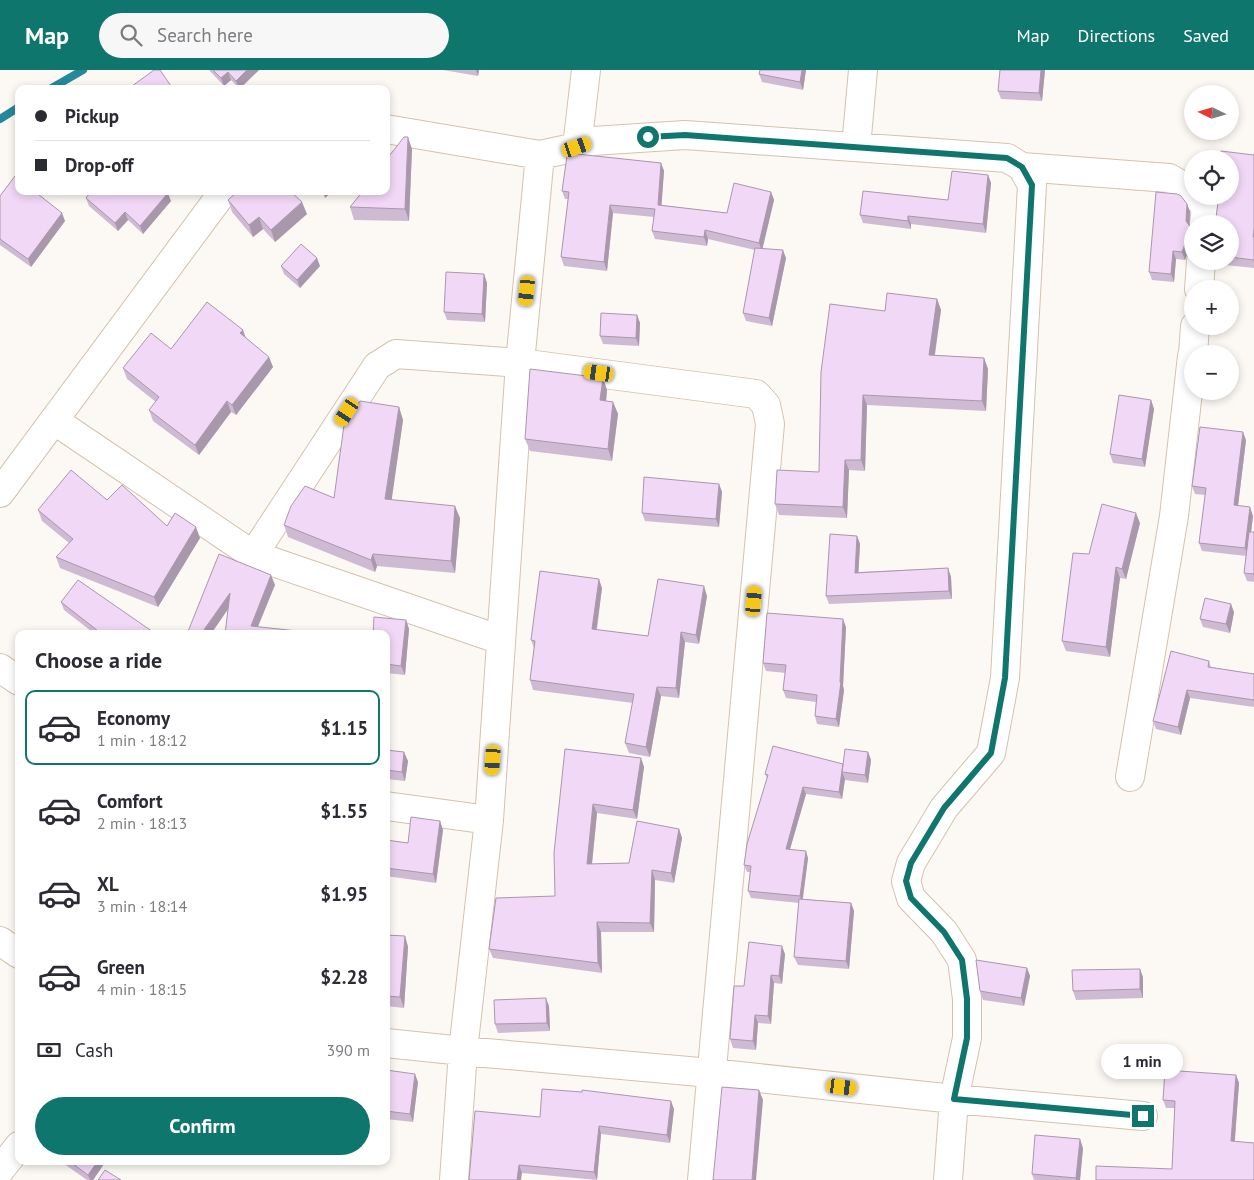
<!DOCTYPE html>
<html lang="en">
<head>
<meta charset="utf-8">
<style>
  :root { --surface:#fff; --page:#f7f7f7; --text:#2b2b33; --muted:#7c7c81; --line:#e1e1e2; --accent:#0f766e }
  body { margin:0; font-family:"PT Sans",sans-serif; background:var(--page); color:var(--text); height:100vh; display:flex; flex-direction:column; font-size:19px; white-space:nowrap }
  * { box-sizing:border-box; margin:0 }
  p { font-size:16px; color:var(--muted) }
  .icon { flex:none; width:28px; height:28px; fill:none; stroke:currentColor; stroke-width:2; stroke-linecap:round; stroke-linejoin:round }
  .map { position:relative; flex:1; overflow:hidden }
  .panel { position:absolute; left:15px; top:560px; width:375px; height:535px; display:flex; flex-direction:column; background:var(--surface); border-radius:10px; box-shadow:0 2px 8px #0003 }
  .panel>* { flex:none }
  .banner { position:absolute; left:15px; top:15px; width:375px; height:110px; border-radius:10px; box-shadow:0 2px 8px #0003; display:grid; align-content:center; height:110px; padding:0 20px; background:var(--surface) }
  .needle { width:32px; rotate:275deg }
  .tools { position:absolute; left:1184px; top:15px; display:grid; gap:10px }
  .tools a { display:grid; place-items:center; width:55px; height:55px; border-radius:50%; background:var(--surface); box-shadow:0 2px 8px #0003; font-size:25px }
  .end { position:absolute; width:22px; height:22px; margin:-11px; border:6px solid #0f766e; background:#fff; box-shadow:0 0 0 2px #fff }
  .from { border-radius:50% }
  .bubble { position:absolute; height:35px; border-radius:18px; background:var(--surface); box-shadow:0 2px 8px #0003; font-size:16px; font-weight:600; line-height:35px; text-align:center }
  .car { position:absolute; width:15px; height:30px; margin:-15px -8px; border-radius:6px; box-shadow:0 0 4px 1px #0007; background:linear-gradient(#f5c518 24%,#345 0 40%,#f5c518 0 76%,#345 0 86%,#f5c518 0) }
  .banner b { display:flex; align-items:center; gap:18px; height:48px; font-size:19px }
  .banner b+b { border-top:1px solid var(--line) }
  .banner i { width:12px; height:12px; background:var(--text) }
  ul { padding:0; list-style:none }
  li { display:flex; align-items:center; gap:15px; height:75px; margin:0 10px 8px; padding:0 10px; border:2px solid transparent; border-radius:10px }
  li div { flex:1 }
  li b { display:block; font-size:19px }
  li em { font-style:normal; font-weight:600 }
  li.selected { border-color:var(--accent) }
  li>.icon { width:45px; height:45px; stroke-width:1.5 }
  h2 { padding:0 20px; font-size:22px; line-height:60px }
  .pay { display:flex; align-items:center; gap:12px; height:55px; padding:0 20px; font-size:19px }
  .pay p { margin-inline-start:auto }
  .button { display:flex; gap:10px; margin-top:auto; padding:10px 20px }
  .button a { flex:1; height:58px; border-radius:30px; background:var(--accent); color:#fff; font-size:20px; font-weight:600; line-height:58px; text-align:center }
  header { display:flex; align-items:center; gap:30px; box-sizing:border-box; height:70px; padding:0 25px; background:var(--accent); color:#fff }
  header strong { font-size:24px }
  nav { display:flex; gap:28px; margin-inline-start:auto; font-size:18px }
  .search { width:350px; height:45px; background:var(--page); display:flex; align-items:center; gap:12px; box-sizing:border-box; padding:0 18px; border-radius:28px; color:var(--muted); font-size:19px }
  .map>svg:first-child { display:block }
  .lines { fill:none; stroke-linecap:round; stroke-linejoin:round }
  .stream { stroke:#25889d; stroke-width:8 }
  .minor-casing { stroke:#d4c2ae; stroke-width:30 }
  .minor { stroke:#fff; stroke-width:28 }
  .wall { fill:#cfbad4 }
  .shaded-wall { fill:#a997ac }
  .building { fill:#f1d8f6; stroke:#a997ac }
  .route { stroke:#0f766e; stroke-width:6 }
</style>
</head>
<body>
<header>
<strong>Map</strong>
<div class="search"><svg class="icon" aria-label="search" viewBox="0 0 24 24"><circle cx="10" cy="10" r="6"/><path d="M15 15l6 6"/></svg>Search here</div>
<nav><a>Map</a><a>Directions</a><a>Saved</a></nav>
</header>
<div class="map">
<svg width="1254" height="1110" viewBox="0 0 1254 1110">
  <rect width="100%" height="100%" fill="#fcf9f4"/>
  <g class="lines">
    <path class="stream" d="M50,19L83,0
      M0,49L19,37"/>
    <defs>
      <path id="minor" d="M386,59L540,85L577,77L593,71L685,65L1007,88L1022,97L1169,108L1192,121
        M577,77L586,0
        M856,77L863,0
        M1197,126L1206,138L1204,154
        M1199,219L1201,191
        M1193,284L1195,256
        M55,351L253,485L501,570
        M0,423L224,121
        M253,485L377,296L396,284L520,293L756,324L766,335L770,354L702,1110
        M0,598L19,611
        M1130,707L1174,446L1192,286
        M386,736L489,750
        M0,871L19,884
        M386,973L463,981L711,1003L954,1029L1143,1046
        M0,1100L19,1076
        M454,1110L463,981L489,750L520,293L540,85
        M948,1110L954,1029L967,968V929L962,890L944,862L911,828L906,811L911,793L944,738L991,683L1005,608L1032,115L1022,97"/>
    </defs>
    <use href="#minor" class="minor-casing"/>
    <use href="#minor" class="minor"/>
  </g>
  <path class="wall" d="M209,0H259L240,19L231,10L224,16Z
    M443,0H479L478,6Z
    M760,0H806L803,20L762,12L759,4Z
    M1045,0L1042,31L1001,29L998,21Z
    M412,79L409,151L354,150L350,137Z
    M1254,85V198L1216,194V191H1230V154L1216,148L1218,132Z
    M661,93L664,101L661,135L727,143L771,122L774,130L762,178L786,188L772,256L746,251L743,243L755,180L708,169L707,176L655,169L652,161L654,147L613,143L607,201L564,196L561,187L568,129H565L562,121Z
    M988,105L991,113L986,163L911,154V159L863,153L860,145L948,130Z
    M91,121H170L168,124L171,131L143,164L128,150L118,161L89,136L86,128Z
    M0,126L65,151L31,197L0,175Z
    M228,130L307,144L275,172L263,159L253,167L232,142Z
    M1187,134L1190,142V156L1192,158V179L1188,182L1185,190L1176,189L1174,212L1152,210L1149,202Z
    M281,196H320L300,218L284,204Z
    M484,204L487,213L485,252L447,250L444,242Z
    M937,229L941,240L935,285L984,288L988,299L986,341L867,335L865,401L849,400L847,448L779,445L775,434L819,402L885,241Z
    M637,245L640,253L639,276L603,274L600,266Z
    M245,267L273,297L236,345L231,342L199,385L153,351L149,340L156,332L127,309L123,298L171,279Z
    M603,308L607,320L606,331L613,332L618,344L612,391L530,381L525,369Z
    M1151,330L1154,339L1145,397L1113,393L1110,384Z
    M399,337L403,350L391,430L460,448L455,503L377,496L375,502L288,467L284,455L334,428Z
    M1246,370L1238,436L1253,446L1251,462H1254V512L1247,511L1244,503L1246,486L1202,481L1199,473L1205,425L1195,424L1192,416Z
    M719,414L722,422L719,457L645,451L642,443Z
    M107,430L167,456L200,468L158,537L60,498L56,487L69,473L42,451L38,440Z
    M1140,453L1126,509L1120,508L1110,587L1066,581L1062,571L1089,484Z
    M857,466L860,474L858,502L948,498L951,507L952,529L829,534L826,526Z
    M602,518L597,560L648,566L707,526L699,574L685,572L679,628L661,626L650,687L629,683L625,673L633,633L533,620L530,610L534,578L531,570Z
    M61,532L156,564H95L64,540Z
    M1234,542L1230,563L1203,557L1200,549Z
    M406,550L409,559L405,605L386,603V564Z
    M846,557L843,616L844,620L839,657L817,654L815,646L816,632L786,628L783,620L786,603L766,601L763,593Z
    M1209,591L1211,597L1254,604V637L1190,628L1181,665L1156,659L1153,651Z
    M565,679L641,688L644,697L637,749L597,743L592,794L629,793L679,759L682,768L674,813L655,810L654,862H601L602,903L493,888L489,879L555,826Z
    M386,680L408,691L405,711L386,709Z
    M868,682L871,690L868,713L845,710V709L842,729L806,724L790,779L808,788L803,829L851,833L854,841L849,899L798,895L794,887L799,833L751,828L748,821L750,802H747L744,795L767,708L765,704L843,694Z
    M440,751L443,760L436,813L386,806V770L408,773Z
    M386,865L405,866L408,877L404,938L386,936Z
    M785,884L782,914L774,913L771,954L758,953L756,980L733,978L730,969L744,916Z
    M1027,898L1030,906L1024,936L983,930L980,921Z
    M1143,907V928L1076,930L1073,921Z
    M549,936L550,961L498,963L495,954Z
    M386,1000L418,1012L413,1052L386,1049Z
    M1236,1005L1239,1013L1235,1071L1172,1099L1175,1038H1166L1163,1030Z
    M674,1039L670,1073L601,1064L597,1110L522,1103L469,1110L540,1047Z
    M1083,1078L1080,1110H1034L1032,1104Z
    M60,1091H106L93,1110H87Z"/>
  <path class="shaded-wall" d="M247,0H259L239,19L236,11Z
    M476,0H479L478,6Z
    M802,0H806L803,20L800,12Z
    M1041,0H1045L1042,31L1039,23Z
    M228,2L231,10L224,16L221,8Z
    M408,67L412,79L409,151L405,139Z
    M661,93L664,101L661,143L658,135Z
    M988,105L991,113L986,163L983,154Z
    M164,121H170L168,124L171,131L143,164L140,156Z
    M323,121H333L325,128Z
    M771,122L774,130L762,181L759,173Z
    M302,132L307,144L275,172L271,160Z
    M1187,134L1190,142L1189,160L1186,151Z
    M610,135L613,143L607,201L604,192Z
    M125,142L128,150L118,161L115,153Z
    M62,143L65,151L31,197L28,189Z
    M908,146L911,154V159L908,151Z
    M259,147L263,159L253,167L249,155Z
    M705,160L708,169L707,176L704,167Z
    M1192,169V179L1188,182L1185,190L1182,182L1185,174Z
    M783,180L786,188L772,256L769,248Z
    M1173,181L1176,189L1174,212L1171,204Z
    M317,188L320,196L300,218L297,210Z
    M484,204L487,213L485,252L482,244Z
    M937,229L941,240L933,296L929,285Z
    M637,245L640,253L639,276L636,268Z
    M243,260L247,271L240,263Z
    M269,287L273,297L236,345L232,335Z
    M984,288L988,299L986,341L982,331Z
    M603,308L607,320L605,343L600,330Z
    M863,325L867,335L865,401L861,390Z
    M1151,330L1154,339L1145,397L1142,389Z
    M227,331L231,342L199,385L195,375Z
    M613,332L618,344L612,391L608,379Z
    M399,337L403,350L390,442L385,429Z
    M1243,362L1246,370L1237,444L1234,435Z
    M845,390L849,400L847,448L843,437Z
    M719,414L722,422L719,457L716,449Z
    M455,436L460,448L455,503L451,491Z
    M1250,437L1253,446L1248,487L1245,478Z
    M1136,443L1140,453L1126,509L1122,499Z
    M196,457L200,468L158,537L154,527Z
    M857,466L860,474L858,511L855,503Z
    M373,484L377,496L375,502L371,490Z
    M1116,497L1120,508L1110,587L1106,577Z
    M948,498L951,507L952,529L949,521Z
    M271,505L275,515L255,564L251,556Z
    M599,509L602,518L595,569L592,559Z
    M704,516L707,526L699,574L696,565Z
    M230,523L233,532L211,564H201Z
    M1231,534L1234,542L1230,563L1226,554Z
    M843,549L846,557L843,616L844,620L839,657L836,649L840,612Z
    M406,550L409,559L405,605L401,596Z
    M681,562L685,572L679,628L676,618Z
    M657,617L661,626L650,687L646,677Z
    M1187,620L1190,628L1181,665L1178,657Z
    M404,682L408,691L405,711L402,702Z
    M868,682L871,690L868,713L865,705Z
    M641,688L644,697L637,749L633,740Z
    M843,694L842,702L845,709L842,729L839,722Z
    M803,717L806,724L788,786L786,779Z
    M593,734L597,743L591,803L587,794Z
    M440,751L443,760L436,813L433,804Z
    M679,759L682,768L674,813L671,803Z
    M806,781L808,788L802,833L800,826Z
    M652,800L655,810L654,862L650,853Z
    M851,833L854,841L849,899L846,891Z
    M597,852L601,862L602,903L598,893Z
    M405,866L408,877L404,938L400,927Z
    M782,876L785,884L782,914L779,906Z
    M1027,898L1030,906L1024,936L1021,928Z
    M1140,899L1143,907V928L1140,919Z
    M771,905L774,913L771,954L768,946Z
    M546,928L549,936L550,961L547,953Z
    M755,945L758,953L756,980L753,971Z
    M415,1004L418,1012L413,1052L410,1044Z
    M1236,1005L1239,1013L1234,1079L1231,1071Z
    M759,1020L763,1030L756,1110H752Z
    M671,1031L674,1039L670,1073L667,1065Z
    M599,1056L601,1064L597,1110L594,1102Z
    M1080,1069L1083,1078L1080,1110H1076V1108Z
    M98,1091H106L93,1110H90L88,1105Z
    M519,1095L522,1103L521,1110H517Z"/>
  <path class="building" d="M154,0H160L171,16L174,19H128Z
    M213,0H247L236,11L228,2L221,8Z
    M760,0H802L800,12L759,4Z
    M1000,0H1041L1039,23L998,21Z
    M404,67H408L405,139L350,137L363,121H386V90Z
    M1221,81L1254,85V158L1253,167H1254V190L1230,187V154H1214L1216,148L1218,132L1217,126H1230V89H1220Z
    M577,84L661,93L658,135L727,143L734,113L771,122L759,173L705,160L704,167L652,161L655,139L610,135L604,192L561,187L569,122L562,121L567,86Z
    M952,101L988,105L983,154L908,146V151L860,145L863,121L948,130Z
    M15,106L19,109V121H34L62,143L28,189L0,169V126Z
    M91,121H166L168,123L140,156L125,142L115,153L86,128Z
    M238,121H290L302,132L271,160L259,147L249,155L228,130Z
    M1156,122L1177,124L1181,126L1187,134L1186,151L1191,158H1192V168L1185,174L1182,182L1173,181L1171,204L1149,202Z
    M301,174L317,188L297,210L281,196Z
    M755,178L783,180L769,248L743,243Z
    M446,202L484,204L482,244L444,242Z
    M887,223L937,229L929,285L984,288L982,331L863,325L861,390H845L843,437L775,434L777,400L819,402L821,302L830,234L885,241Z
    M207,232L243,260L240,263L269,287L232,335L227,331L195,375L149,340L159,327L123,298L151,263L171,279Z
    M601,243L637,245L636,268L600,266Z
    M530,299L603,308L600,330L613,332L608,379L525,369Z
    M1119,325L1151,330L1142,389L1110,384Z
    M360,331L399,337L385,429L455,436L451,491L373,484L371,490L284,455L291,436L305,416L334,428L344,355Z
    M1200,357L1243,362L1234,435L1250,437L1245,478L1199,473L1206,418L1192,416Z
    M71,400L107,430L122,415L167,456L175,443L196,457L154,527L56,487L73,469L38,440Z
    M644,407L719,414L716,449L642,443Z
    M1102,434L1136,443L1122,499L1116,497L1106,577L1062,571L1073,483L1089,484Z
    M1249,462H1254V504L1244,503Z
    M830,464L857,466L855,503L948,498L949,521L826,526Z
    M219,484L271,505L251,556L325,564H225L230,523L201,564H187Z
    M540,501L599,509L592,559L648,566L658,509L704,516L696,565L681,562L676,618L657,617L646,677L625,673L634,624L530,610L535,571L531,570Z
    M78,510L156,564H102L61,532Z
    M1205,528L1231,534L1226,554L1200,549Z
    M767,543L843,549L840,612H841L836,649L815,646L817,625L783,620L786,595L763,593Z
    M374,547L406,550L401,596L386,594V564H373Z
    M1171,581L1209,591L1208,597L1254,604V630L1187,620L1178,657L1153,651Z
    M773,676L843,694L839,722L803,717L786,779L806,781L800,826L748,821L751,796L744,795L747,774L768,705L765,704Z
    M565,679L641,688L633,740L593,734L587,794L629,793L637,751L679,759L671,803L652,800L650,853L597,852L598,893L489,879L496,828L555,826L554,783Z
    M845,679L868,682L865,705L842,702Z
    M386,680L404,682L402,702L386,700Z
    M411,747L440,751L433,804L386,798V770L408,773Z
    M799,829L851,833L846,891L794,887Z
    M386,865L405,866L400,927L386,926Z
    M749,872L782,876L779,906L771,905L768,946L755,945L753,971L730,969L734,916H744Z
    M976,890L1027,898L1021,928L980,921Z
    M1140,899V919L1073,921L1072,900Z
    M546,928L547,953L495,954L494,930Z
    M386,1000L415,1004L410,1044L386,1041Z
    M1165,1000L1236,1005L1231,1071L1254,1073V1110H1096V1096L1172,1099L1175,1031L1163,1030Z
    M722,1017L759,1020L752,1110H713Z
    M542,1019L582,1022V1020L671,1031L667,1065L599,1056L594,1102L519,1095L517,1110H469L475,1041L540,1047Z
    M1035,1065L1080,1069L1076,1108L1032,1104Z
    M69,1091H98L88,1105Z
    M105,1100L121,1110H98Z"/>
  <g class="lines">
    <path class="route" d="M648,67L685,65L1007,88L1022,97L1032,115L1005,608L991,683L944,738L911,793L906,811L911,828L944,862L962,890L967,929V968L954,1029L1143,1046"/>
  </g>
</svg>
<div class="tools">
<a><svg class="needle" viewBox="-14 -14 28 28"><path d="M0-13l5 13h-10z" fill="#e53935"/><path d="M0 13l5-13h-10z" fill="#7c7c81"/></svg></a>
<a><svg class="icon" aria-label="locate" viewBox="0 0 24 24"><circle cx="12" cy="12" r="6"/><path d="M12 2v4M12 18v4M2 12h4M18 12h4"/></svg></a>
<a><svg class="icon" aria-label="layers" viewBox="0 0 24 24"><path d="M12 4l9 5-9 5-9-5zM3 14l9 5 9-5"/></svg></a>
<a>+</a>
<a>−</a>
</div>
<i class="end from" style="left:648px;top:67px"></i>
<i class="end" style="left:1143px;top:1046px"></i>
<div class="bubble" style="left:1101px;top:974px;width:82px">1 min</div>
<i class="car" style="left:577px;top:77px;rotate:71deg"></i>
<i class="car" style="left:527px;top:221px;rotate:186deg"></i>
<i class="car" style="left:599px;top:303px;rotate:278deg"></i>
<i class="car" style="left:347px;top:342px;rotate:213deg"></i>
<i class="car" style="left:754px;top:531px;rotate:5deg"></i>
<i class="car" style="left:493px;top:690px;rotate:184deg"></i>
<i class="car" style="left:842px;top:1017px;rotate:97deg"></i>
<div class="banner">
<b><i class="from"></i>Pickup</b>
<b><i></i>Drop-off</b>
</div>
<section class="panel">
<h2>Choose a ride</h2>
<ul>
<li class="selected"><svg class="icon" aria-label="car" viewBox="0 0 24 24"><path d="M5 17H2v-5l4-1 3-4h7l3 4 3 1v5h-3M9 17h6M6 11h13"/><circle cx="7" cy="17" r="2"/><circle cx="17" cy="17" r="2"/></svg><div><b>Economy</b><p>1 min · 18:12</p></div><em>$1.15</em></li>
<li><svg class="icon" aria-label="car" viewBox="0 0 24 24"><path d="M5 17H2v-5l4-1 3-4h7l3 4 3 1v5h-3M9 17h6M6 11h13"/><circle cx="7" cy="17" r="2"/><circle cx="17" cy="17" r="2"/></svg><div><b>Comfort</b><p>2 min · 18:13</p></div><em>$1.55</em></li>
<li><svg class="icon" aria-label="car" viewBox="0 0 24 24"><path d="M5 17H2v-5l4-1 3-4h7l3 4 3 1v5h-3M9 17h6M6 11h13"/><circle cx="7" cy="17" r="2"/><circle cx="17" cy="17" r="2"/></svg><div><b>XL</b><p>3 min · 18:14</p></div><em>$1.95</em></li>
<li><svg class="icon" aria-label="car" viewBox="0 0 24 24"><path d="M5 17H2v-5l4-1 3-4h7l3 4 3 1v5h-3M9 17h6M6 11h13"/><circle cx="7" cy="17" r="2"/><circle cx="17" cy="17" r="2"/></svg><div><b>Green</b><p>4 min · 18:15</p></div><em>$2.28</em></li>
</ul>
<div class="pay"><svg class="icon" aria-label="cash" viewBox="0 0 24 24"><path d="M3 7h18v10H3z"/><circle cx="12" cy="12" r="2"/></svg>Cash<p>390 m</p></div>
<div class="button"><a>Confirm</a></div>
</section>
</div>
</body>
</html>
